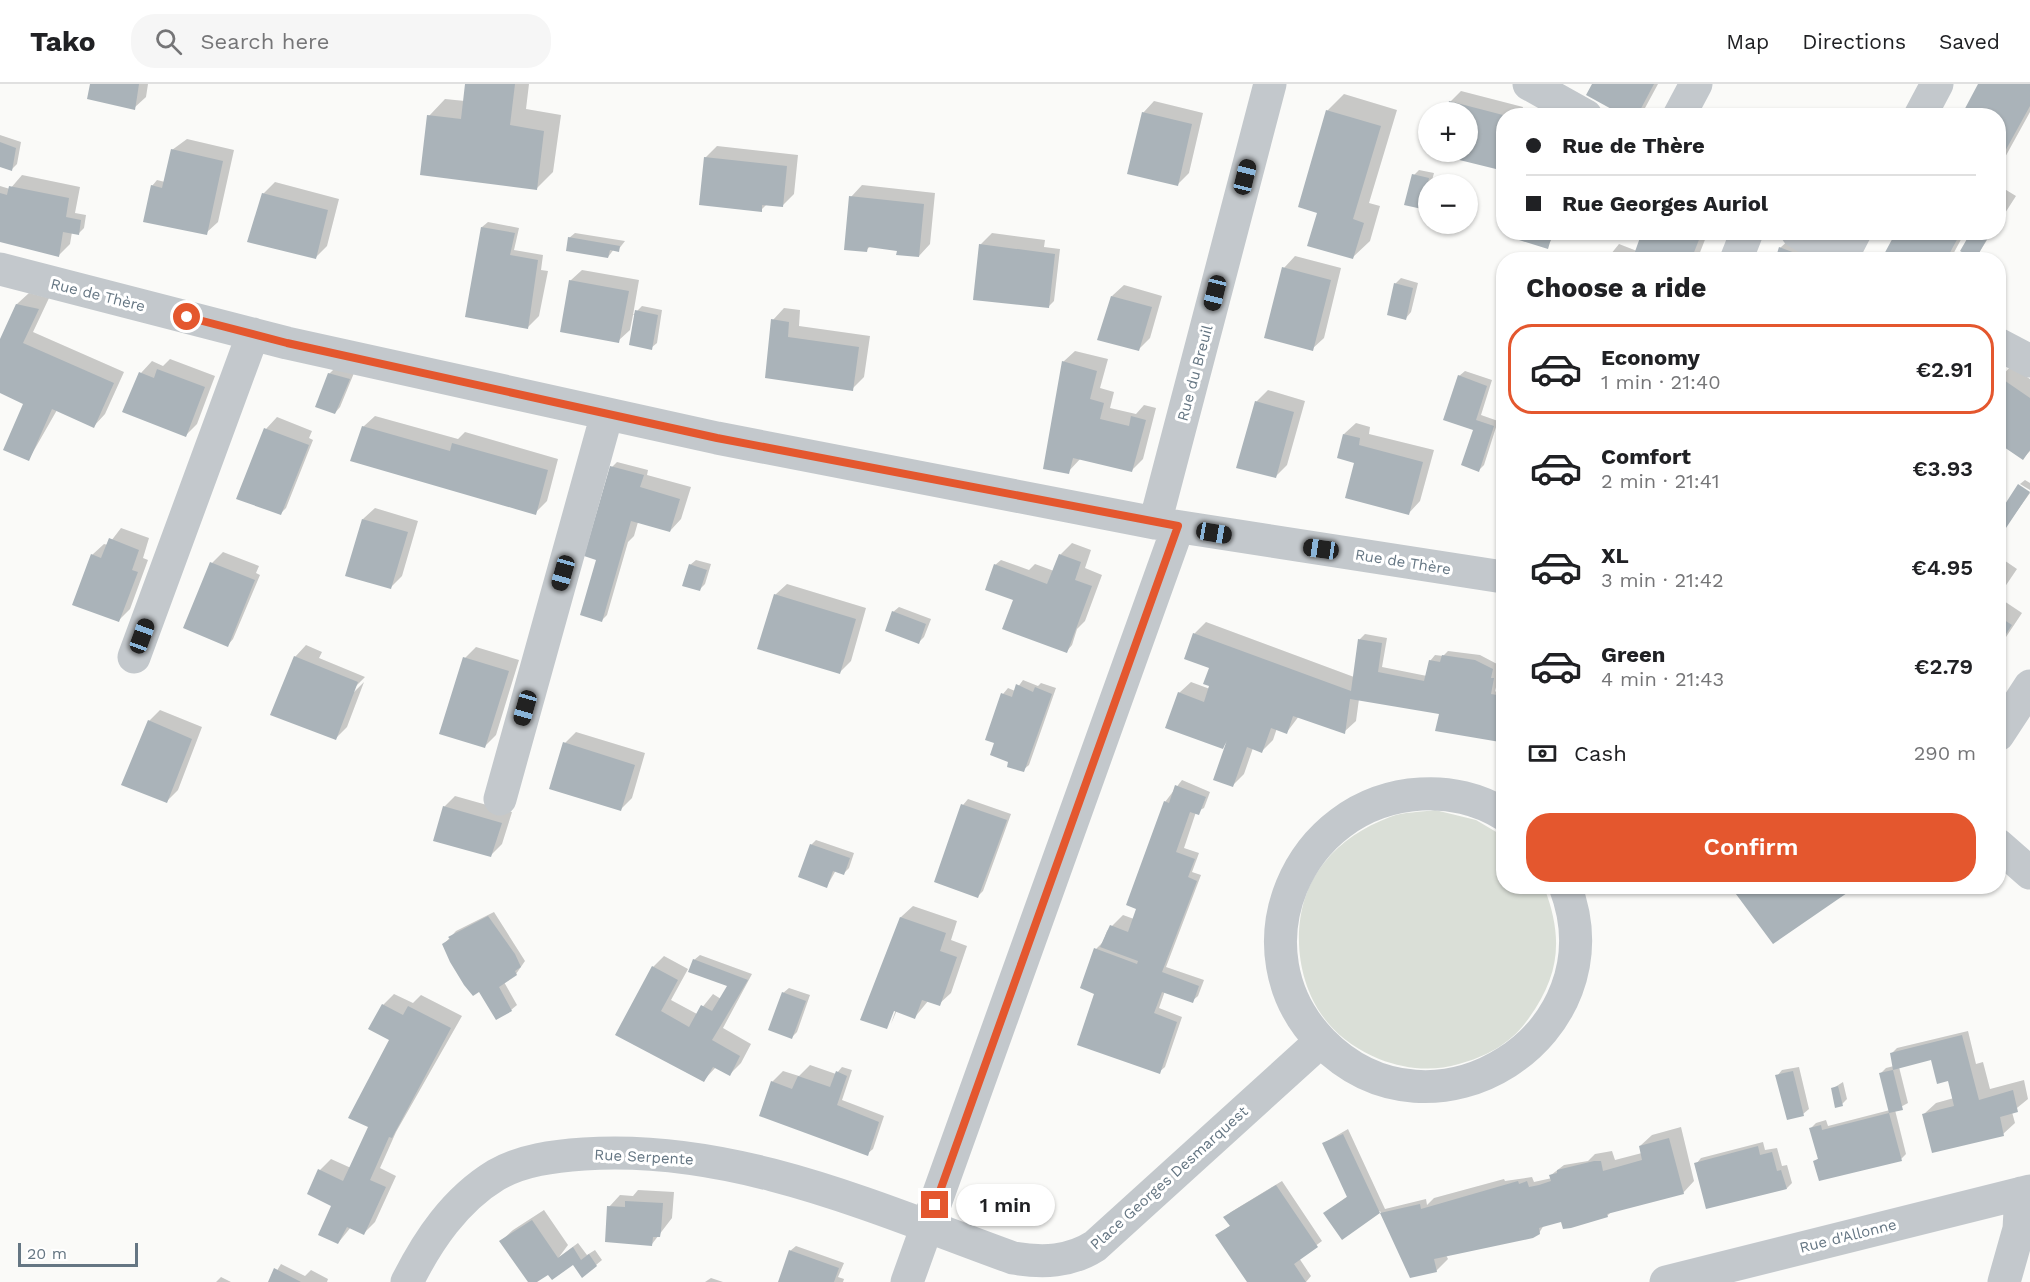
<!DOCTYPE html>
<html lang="en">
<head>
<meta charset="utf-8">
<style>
  :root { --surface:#fff; --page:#f6f6f6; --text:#202124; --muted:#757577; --line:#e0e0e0; --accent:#e4572e }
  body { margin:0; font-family:"Work Sans",sans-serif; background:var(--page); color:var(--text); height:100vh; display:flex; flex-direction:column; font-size:22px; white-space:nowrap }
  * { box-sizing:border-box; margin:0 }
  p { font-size:20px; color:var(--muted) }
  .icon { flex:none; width:33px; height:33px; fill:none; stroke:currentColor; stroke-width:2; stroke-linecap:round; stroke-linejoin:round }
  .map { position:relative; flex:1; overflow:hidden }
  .details { position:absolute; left:1496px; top:168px; width:510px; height:642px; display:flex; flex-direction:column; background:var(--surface); border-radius:24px; box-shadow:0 2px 4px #0004 }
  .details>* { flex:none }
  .guide { position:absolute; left:1496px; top:24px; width:510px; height:132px; border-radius:24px; box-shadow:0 2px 4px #0004; display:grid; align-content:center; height:132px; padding:0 30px; background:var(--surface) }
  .buttons { position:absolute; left:1418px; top:18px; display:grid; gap:12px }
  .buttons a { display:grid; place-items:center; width:60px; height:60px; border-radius:50%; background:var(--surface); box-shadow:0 2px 4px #0004; font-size:30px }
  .scale { position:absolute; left:18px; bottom:15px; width:120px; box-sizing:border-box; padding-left:6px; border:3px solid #657683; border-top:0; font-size:16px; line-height:21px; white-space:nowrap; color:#657683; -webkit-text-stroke:4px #fff; paint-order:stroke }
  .end { position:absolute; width:27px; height:27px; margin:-14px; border:8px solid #e4572e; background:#fff; box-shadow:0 0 0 3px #fff }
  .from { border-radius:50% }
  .bubble { position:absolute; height:42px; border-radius:21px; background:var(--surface); box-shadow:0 2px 4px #0004; font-size:20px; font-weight:600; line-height:42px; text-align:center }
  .car { position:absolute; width:18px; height:36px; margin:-18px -9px; border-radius:8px; box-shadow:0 0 4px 2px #0007; background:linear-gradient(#222 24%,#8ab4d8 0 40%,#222 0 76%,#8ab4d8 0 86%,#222 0) }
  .guide b { display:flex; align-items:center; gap:21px; height:57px; font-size:22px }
  .guide b+b { border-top:2px solid var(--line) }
  .guide i { width:15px; height:15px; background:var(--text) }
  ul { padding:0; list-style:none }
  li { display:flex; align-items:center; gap:18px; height:90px; margin:0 12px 9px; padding:0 18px; border:3px solid transparent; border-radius:24px }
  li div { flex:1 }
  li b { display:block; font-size:22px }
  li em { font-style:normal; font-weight:600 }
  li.current { border-color:var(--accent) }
  li>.icon { width:54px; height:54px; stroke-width:1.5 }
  h2 { padding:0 30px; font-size:27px; line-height:72px }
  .pay { display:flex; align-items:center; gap:15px; height:66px; padding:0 30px; font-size:22px }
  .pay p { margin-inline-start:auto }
  .action { display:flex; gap:12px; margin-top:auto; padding:12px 30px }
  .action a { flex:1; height:69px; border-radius:24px; background:var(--accent); color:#fff; font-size:24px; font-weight:600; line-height:69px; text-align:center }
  header { display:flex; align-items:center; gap:36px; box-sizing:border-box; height:84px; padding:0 30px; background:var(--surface); border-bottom:2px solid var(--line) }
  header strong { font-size:28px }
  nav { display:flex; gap:33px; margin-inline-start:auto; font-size:21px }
  .search { width:420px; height:54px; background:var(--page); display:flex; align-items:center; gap:15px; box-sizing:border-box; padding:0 21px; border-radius:24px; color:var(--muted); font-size:22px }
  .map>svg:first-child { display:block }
  .green { fill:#dadfd7 }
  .shadow { fill:#0003 }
  .building { fill:#aab3b9 }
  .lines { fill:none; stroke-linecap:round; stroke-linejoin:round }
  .minor { stroke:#c3c8cc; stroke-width:33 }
  .route { stroke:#e4572e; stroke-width:8 }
  .labels { text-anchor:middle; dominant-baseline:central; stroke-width:6; stroke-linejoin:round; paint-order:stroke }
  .street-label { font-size:15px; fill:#657683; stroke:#fff }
</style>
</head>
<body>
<header>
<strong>Tako</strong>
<div class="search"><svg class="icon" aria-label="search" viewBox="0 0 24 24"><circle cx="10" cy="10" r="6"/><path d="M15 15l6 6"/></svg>Search here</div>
<nav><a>Map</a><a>Directions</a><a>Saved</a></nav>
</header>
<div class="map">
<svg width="2030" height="1198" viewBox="0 0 2030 1198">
  <rect width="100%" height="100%" fill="#fafaf8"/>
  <path class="green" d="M1435,726L1476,736L1503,752V802L1544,803C1564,855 1560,893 1526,938C1510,960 1485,973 1459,980C1432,988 1405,985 1379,975C1360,967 1341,955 1328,939C1292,897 1288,822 1324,779C1341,757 1364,743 1390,733C1403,728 1421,728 1435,726Z"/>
  <path class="shadow" d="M92,0H148L146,13L134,24Z
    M467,0H529L526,25L561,31L553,88L536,105L429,32L445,15L465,17Z
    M1593,0H1658L1645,24L1637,32H1627Z
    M1980,0H2030V28L1998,86V32Z
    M1461,7L1523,23L1521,32H1503V81L1499,85L1437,69L1467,68V28H1447L1450,18Z
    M1344,10L1397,26L1369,119L1380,122L1370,157L1353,173L1319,128L1327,27Z
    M1154,17L1203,29L1189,89L1177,101L1143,29Z
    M0,51L21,58L17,80L12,85L0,81Z
    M187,55L234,66L218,138L206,149L152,102L157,96L165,98L172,66Z
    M717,62L798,71L794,110L782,122L767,120L761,126L705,74Z
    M1419,86L1434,89L1431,100H1428L1427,118L1421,124L1414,91Z
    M22,91L80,103L75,129L86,131L84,144L78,150L72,148L70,160L58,172L0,156V102L10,105Z
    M275,98L339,115L327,162L316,173L263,110Z
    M862,101L935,109L930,160L919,172L898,165L871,162L866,166L851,113Z
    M1998,101L2016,112L1998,140Z
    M488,138L519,144L514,166L543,171L541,186L548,187L539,232L527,244L482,143Z
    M1523,148H1556L1547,163Z
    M1644,148H1708L1697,176H1606L1619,160L1637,167Z
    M1898,148H1965L1950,176H1888Z
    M1972,148H1992L1975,175Z
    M575,149L625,157L618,166L614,165L608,173L569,154Z
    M992,149L1045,156L1044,163L1060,165L1054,217L1049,222L980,161Z
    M1792,153L1840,176H1776L1780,164Z
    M1295,172L1341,184L1324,254L1312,265L1284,184Z
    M582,186L639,196L633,231L642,222L662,226L657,259L651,264L636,231H633L630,246L618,257L570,197Z
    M1401,194L1418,199L1411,228L1406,234L1395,200Z
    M1124,201L1162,212L1150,254L1138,266L1112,212Z
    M29,209L49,214L33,248L124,288L105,330L94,342L57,326L29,375L25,320L0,308V258L17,220Z
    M784,224L800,226L799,242L870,252L864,293L852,305L767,293L773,236Z
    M1075,267L1108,275L1100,304L1114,308L1110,324L1136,330L1144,321L1156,324L1143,375L1132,386L1081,374L1068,388L1063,278Z
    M170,275L215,292L197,340L186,351L141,289L152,277L163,282Z
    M2011,282L2030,295V367L2023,374L1998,358V296Z
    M334,285L354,289L340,323L335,329L329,290Z
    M1465,287L1492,296L1481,331L1498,337L1484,381L1479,386L1475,345L1459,292Z
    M1268,306L1305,317L1287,381L1276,392L1256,318Z
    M375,332L458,355L465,348L558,375L547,417L535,429L363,343Z
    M277,333L312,347L309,354L313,356L286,424L280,430L238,414L266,345Z
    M1356,339L1370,343L1369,350L1434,366L1420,417L1409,429L1356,378L1344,350Z
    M617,378L648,386L647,391L691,403L681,435L670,447L638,438L634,452L628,458L607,531L602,536L598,475L612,383Z
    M2025,396L2030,399V406L2020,400Z
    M2019,402L2030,409L2004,445L1998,441V434Z
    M375,424L418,437L402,492L391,503L363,435Z
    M121,444L149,454L143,474L148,476L130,525L119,536L92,471L104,460L108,461Z
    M1072,459L1091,466L1085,484L1102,491L1085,537L1077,545L1072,561L1067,567L1015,515L995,481L1001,476L1029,486L1035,480L1054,487L1060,471Z
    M223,468L259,482L256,489L260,491L233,555L228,561L212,479Z
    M1998,472L2017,485L1998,513L2022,529L1998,565Z
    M696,476L711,480L705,500L700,505L690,481Z
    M787,500L866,524L851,577L840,588L775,511Z
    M899,523L931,535L924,553L919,558L893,528Z
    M1206,538L1354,593L1360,555L1365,550L1387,554L1382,583L1427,592L1430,577L1435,571L1443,572L1448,567L1480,571L1497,580L1496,589H1499L1495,608L1503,599V611L1497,609V613L1503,614V653L1500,657L1442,629L1359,615L1356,637L1344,648L1299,632L1287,648L1277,644L1273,656L1262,667L1253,664L1244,690L1232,702L1229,656L1222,663L1179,609L1191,598L1210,605L1211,583L1186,574L1194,550Z
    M306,561L322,568L319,574L365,593L354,604V608L364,598L347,643L336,654L295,573Z
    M476,563L519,576L496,651L485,662L465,574Z
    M1023,596L1038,602L1041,599L1056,604L1029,681L1023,686L1010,677L1003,610L1008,604L1015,607Z
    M160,626L202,643L178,706L167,717L149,637Z
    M576,648L645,669L632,714L621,725L565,659Z
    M1182,696L1210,708L1204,724L1196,728L1184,764L1199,769L1192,788L1201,791L1166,883L1204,896L1198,912L1192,917L1165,907L1159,924L1182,933L1165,983L1159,988L1096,910V865L1103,858L1107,847L1123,831L1134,835L1165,718Z
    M455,712L512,728L502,760L491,771L444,723Z
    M968,715L1011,730L983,807L978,812L963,721Z
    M816,756L854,769L849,784L844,789L836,786L827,802L811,761Z
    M1732,802H1851V803L1846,808Z
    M913,822L957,837L951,856L967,862L951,909L939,920L928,917L915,933L897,926L891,940L896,925L862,935L901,833Z
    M494,828L525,877L516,890L504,898L517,921L511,926L480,906L444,860L456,847Z
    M700,871L752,890L723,944L751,960L741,979L730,990L716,983L703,997L617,950L653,883L664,872L688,885L671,916L697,930L713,910L721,915L729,901L694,876Z
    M789,904L810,911L797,948L792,953L783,909Z
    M394,910L413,919L421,911L462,932L396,1048L380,1084L396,1092L375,1138L364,1149L351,1143L338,1159L333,1121L320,1086L331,1075L351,1084L369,1044L391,955L383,921Z
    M1968,947L1976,980L1983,978L1990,1005L2024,996L2028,1015L2012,1028L2015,1039L2003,1050L1924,1030L1936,1019L1954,1014L1949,995L1932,974L1899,983L1908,1019L1895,1026L1906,1070L1901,1075L1815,1077L1819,1074L1811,1044L1816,1039L1826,1036L1828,1042L1890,1026L1880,990L1886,984L1894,982L1891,970L1897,964Z
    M810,981L836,990L842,983L852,986L842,1016L884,1032L873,1065L867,1070L772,998L783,987L799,992Z
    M1799,983L1809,1025L1803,1030L1777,992L1782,986Z
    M1843,998L1847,1015L1842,1020L1832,1005Z
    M1681,1043L1694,1097L1683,1109L1612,1127L1607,1132L1562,1136L1544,1141L1539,1149L1446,1171L1448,1175L1436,1187L1410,1192L1380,1127L1342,1154L1325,1129L1348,1112L1324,1059L1348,1045L1385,1125L1426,1115L1427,1121L1434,1114L1504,1095L1505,1097L1532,1093L1534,1098L1552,1094L1551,1091L1564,1081L1588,1077L1595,1070L1612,1067L1615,1076L1642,1069L1640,1062L1652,1051Z
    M1763,1058L1765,1066L1777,1064L1782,1082L1787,1081L1792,1099L1787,1104L1696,1080L1701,1074Z
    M1282,1097L1322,1157L1299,1174L1311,1192L1306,1198H1249L1217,1151L1231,1141L1225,1133L1231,1128Z
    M638,1106L674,1108L672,1134L652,1160L609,1123L620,1111L633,1112Z
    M544,1126L568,1161L559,1173L578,1159L587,1171L595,1166L602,1176L596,1181L574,1179L530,1198L501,1157L513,1146Z
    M796,1162L844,1179L838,1193L844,1195L843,1198H780L790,1167Z
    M281,1180L305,1192L311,1186L328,1195L327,1198H270Z
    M221,1193L231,1198H216Z
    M711,1194L723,1198H705Z"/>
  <path class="building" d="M90,0H139L135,26L87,15Z
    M465,0H515L510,41L544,47L537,106L420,91L427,31L461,35Z
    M1592,0H1654L1637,32H1624L1586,11Z
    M1978,0H2030V22L1998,80V32H1961Z
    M1449,17L1503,31V73L1500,86L1435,70V68H1467V28H1446Z
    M1326,26L1381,42L1353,135L1364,139L1353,175L1307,162L1317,129L1298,123Z
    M1142,28L1192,40L1178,102L1127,90Z
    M0,58L16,64L12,87L0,83Z
    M171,65L223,77L207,151L143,138L151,101L162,104Z
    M704,73L787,82L783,123L762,121V128L699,121Z
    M1412,90L1429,94L1422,125L1404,121Z
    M9,102L69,114L66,133L81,136L79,151L63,148L59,173L0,158V109L7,111Z
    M262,109L328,126L316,175L247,158Z
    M849,112L924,120L919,173L896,171L897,167L868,163L867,168L844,166Z
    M1998,119L2006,123L1998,136Z
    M481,143L515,149L510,171L538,176L528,245L465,233Z
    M1521,148H1553L1548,165L1519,156Z
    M1642,148H1702L1691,176H1632Z
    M1896,148H1961L1946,176H1885L1882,174Z
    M1971,148H1991L1975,176L1960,167Z
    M568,153L620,162L619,168L610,166L608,174L566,167Z
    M979,160L1055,170L1049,224L973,216Z
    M1779,163L1811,175L1810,176H1775Z
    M1606,171L1618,175V176H1604Z
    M1282,183L1331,196L1313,267L1264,254Z
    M569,196L629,207L619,259L560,248Z
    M1394,199L1413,204L1406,236L1387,231Z
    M1111,212L1152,223L1139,267L1097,256Z
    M16,220L39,225L23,259L114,299L94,344L52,325L29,377L3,366L23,320L0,309V255Z
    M635,226L658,231L652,266L629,261Z
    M771,235L789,238L788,253L859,263L853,307L765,294Z
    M1062,277L1097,287L1090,315L1104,319L1100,335L1129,342L1131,332L1146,336L1132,388L1073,374L1069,390L1043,385Z
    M157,285L205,303L186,353L122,328L139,288L154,294Z
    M328,289L350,295L335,330L315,323Z
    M1458,291L1487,302L1476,336L1494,342L1479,388L1461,381L1473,346L1443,336Z
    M1998,292L2030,314V366L2023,376L1998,359Z
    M1255,317L1294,328L1276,394L1236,384Z
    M362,342L450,367L452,359L548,386L536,431L350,377Z
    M264,344L309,361L281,431L236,415Z
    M1343,350L1360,354L1359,361L1423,378L1409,431L1345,414L1354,379L1337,374Z
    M610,382L644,391L640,403L680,415L670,448L631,437L602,538L580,531L596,476L584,472Z
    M2018,400L2030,408L2004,447L1998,443V431Z
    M362,435L408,448L391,505L345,492Z
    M109,454L139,466L132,486L138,488L119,538L72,521L91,470L101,474Z
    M1059,470L1081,478L1075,496L1092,502L1067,569L1002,545L1013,516L985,506L994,480L1047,500Z
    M210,478L255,496L228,563L183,544Z
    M689,480L707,486L700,507L682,502Z
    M1998,491L2006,497L1998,510Z
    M774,510L856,535L840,590L757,565Z
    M892,527L926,540L919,560L885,547Z
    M1998,532L2012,541L1998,562Z
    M1193,549L1351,607L1358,555L1382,559L1378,588L1398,592L1424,597L1429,576L1440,578L1442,571L1475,576L1493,585L1491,594H1494L1491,610L1503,612V652L1500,658L1435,647L1439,630L1350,615L1345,650L1293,632L1287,650L1271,644L1262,669L1247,663L1233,703L1213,696L1227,656L1223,665L1165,644L1178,608L1204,618L1209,602L1203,600L1209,584L1184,575Z
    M294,572L358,598L336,656L270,631Z
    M463,573L509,587L485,664L439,650Z
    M1016,600L1033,608L1035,603L1052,610L1024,688L1007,683L1008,678L990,671L994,659L985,656L1001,609L1012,613Z
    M148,636L192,655L167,719L121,701Z
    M563,658L635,681L621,727L549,705Z
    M1175,701L1206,713L1199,731L1190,728L1176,768L1195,775L1188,793L1197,797L1162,888L1199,902L1193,919L1162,908L1154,929L1177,938L1160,990L1077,961L1094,910L1080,904L1094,864L1137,880L1138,877L1100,863L1110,841L1128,848L1136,825L1126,821L1164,717L1169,719Z
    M961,720L1007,736L978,814L934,798Z
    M443,722L502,739L491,773L433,757Z
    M810,760L850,774L844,791L833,787L827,804L798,793Z
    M1730,802H1842L1847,809L1773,860Z
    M488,832L515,870L521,883L515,887L517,891L499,903L512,927L496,936L479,908L473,912L464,901L450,878L442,860L450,855L448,853Z
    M900,833L946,849L940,867L957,873L940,922L922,916L915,935L894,927L887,945L860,936Z
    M693,875L748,896L712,956L740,972L730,992L713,983L704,998L615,951L652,882L678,896L661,927L689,943L701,921L712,927L727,902L688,888Z
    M782,908L806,917L792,955L768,946Z
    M382,920L403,931L408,922L451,944L392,1054L389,1053L370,1096L386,1103L364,1151L347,1143L338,1160L318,1151L331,1122L307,1110L318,1085L343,1097L368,1043L348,1034L389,956L368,945Z
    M1962,951L1979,1016L2013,1006L2018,1028L2000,1033L2004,1052L1932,1069L1922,1030L1954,1022L1948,997L1937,1000L1931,976L1893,986L1890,969Z
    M1893,986L1903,1026L1889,1029L1902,1077L1819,1097L1813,1077L1818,1075L1809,1044L1821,1041L1822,1046L1889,1029L1879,989Z
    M836,987L847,992L837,1021L879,1038L868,1072L759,1032L771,997L792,1005L798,992L830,1003Z
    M1793,987L1804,1032L1787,1036L1775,991Z
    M1838,1002L1843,1022L1835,1024L1831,1004Z
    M1343,1050L1380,1129L1342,1156L1323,1129L1347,1113L1322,1059Z
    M1669,1054L1684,1110L1607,1130L1608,1133L1571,1144L1563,1145L1561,1138L1539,1144L1540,1150L1533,1154L1434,1175L1437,1188L1410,1194L1380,1129L1420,1120L1421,1125L1518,1097L1519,1100L1527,1097L1529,1103L1539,1101L1551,1097L1549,1091L1557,1089V1086L1594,1077H1601L1603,1087L1642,1076L1639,1062Z
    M1758,1062L1760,1071L1772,1068L1777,1087L1781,1086L1787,1105L1706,1125L1694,1079Z
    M1276,1101L1318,1163L1294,1180L1306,1198H1247L1215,1151L1230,1142L1223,1133Z
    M625,1117L663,1119L661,1147L660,1153H653L652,1162L605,1158L607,1122L625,1123Z
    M532,1136L558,1174L573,1163L581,1176L589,1170L597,1182L582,1194L573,1181L552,1196L548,1191L537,1198H528L499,1157Z
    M789,1166L839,1184L834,1198H778Z
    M274,1184L301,1198H268Z"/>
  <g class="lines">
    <path class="minor" d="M1529,0L1586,32
      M1679,32L1696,0
      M1920,32L1937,0
      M1797,148L1846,176
      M1842,173L1855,148
      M1736,176L1747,148
      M0,185L287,259L717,354L1155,439L1503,493
      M1998,260L2030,277
      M1155,439L1270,0
      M134,573L253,250
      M1998,651L2030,602
      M500,715L607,330
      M1503,730C1479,715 1449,708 1421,710C1297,717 1233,867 1322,958C1433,1071 1622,951 1565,802
      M1998,761L2030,789
      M407,1198C428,1156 455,1116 496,1091C522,1076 554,1072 584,1070C734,1060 875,1124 1013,1174C1043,1179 1070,1178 1095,1162L1321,957
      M907,1198L1178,443
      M1666,1198L2030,1107
      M2004,1198L2019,1145L2021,1109"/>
  </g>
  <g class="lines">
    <path class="route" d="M187,233L287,259L717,354L1178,442L935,1121"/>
  </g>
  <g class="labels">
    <g class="street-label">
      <text transform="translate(98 211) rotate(14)">Rue de Thère</text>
      <text transform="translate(1195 289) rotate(-75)">Rue du Breuil</text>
      <text transform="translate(1403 478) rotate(9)">Rue de Thère</text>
      <text transform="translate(644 1073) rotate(3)">Rue Serpente</text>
      <text transform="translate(1169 1094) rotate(-42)">Place Georges Desmarquest</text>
      <text transform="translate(1848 1152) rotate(-14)">Rue d'Allonne</text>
    </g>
  </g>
</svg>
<div class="buttons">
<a>+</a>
<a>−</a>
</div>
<div class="scale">20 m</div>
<i class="end from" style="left:187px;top:233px"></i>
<i class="end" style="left:935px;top:1121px"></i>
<div class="bubble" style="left:956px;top:1100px;width:99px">1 min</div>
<i class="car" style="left:1245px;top:93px;rotate:14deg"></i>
<i class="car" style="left:1215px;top:209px;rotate:194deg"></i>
<i class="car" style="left:1214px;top:449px;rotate:100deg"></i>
<i class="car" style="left:1321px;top:465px;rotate:278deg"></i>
<i class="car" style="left:563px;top:489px;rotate:196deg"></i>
<i class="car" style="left:142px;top:552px;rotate:20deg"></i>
<i class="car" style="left:525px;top:624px;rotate:196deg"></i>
<div class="guide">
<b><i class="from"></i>Rue de Thère</b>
<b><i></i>Rue Georges Auriol</b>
</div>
<section class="details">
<h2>Choose a ride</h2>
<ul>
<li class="current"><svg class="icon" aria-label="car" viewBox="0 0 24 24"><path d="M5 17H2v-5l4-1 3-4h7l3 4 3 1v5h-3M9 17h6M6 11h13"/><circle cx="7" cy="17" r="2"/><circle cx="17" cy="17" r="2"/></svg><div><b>Economy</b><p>1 min · 21:40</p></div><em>€2.91</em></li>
<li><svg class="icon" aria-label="car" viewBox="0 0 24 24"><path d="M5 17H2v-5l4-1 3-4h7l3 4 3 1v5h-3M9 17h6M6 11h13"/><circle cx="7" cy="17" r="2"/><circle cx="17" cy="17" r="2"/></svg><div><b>Comfort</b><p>2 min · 21:41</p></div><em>€3.93</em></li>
<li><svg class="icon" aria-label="car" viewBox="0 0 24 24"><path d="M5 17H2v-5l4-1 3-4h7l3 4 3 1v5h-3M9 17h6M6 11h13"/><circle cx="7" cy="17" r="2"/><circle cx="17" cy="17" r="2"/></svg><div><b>XL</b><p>3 min · 21:42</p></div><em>€4.95</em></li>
<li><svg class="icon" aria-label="car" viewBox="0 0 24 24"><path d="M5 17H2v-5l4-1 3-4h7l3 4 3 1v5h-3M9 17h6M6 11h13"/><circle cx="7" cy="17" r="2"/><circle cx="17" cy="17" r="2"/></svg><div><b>Green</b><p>4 min · 21:43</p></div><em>€2.79</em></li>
</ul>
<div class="pay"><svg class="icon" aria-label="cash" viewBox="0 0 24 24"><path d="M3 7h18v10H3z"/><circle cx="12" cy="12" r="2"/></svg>Cash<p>290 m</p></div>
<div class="action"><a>Confirm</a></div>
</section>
</div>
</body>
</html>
